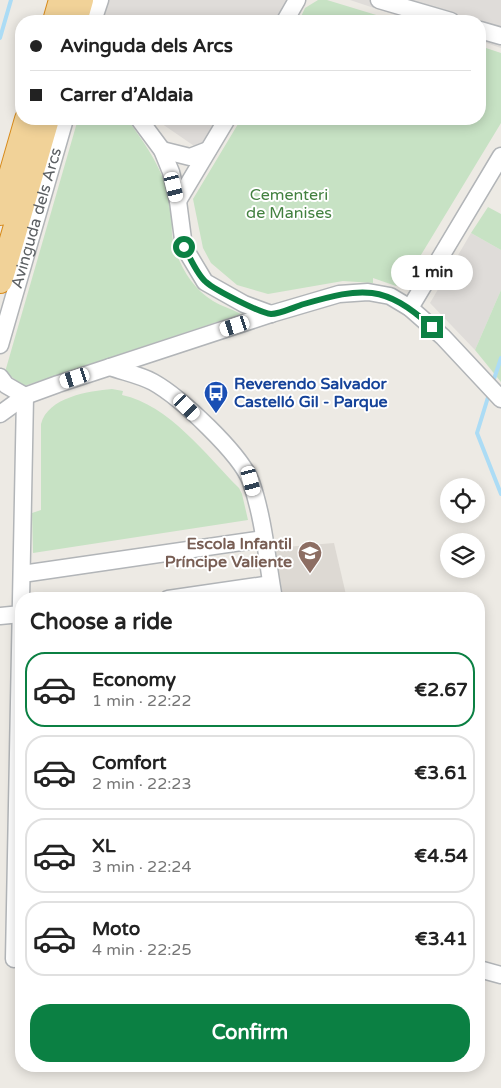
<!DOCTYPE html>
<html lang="en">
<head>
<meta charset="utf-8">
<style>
  :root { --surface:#fff; --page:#f6f6f6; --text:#222; --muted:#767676; --line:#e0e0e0; --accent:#0b8043 }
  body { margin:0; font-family:"Varela Round",sans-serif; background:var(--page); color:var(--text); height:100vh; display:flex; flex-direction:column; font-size:19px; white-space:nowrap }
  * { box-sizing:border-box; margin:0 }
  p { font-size:16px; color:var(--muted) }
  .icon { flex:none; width:28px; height:28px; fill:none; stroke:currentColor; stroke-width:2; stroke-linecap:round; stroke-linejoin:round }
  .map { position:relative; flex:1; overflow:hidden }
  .details { position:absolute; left:15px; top:592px; width:470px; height:480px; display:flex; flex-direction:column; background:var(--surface); border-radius:20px; box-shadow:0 2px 12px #0003 }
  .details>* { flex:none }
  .guide { position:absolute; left:15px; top:15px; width:471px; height:110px; border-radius:20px; box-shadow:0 2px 12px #0003; display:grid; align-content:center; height:110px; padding:0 15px; background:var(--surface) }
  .tools { position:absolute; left:440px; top:478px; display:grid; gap:10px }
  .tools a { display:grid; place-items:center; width:45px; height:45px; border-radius:50%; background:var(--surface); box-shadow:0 2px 12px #0003; font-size:25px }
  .end { position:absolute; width:22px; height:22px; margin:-11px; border:6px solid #0b8043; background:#fff; box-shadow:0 0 0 2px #fff }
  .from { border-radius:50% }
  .bubble { position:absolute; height:35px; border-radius:18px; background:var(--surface); box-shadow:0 2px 12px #0003; font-size:16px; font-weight:700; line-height:35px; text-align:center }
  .car { position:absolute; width:15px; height:30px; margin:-15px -8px; border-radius:6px; box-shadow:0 0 4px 1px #0007; background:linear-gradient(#fff 24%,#345 0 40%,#fff 0 76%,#345 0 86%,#fff 0) }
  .guide b { display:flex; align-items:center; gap:18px; height:48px; font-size:19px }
  .guide b+b { border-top:1px solid var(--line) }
  .guide i { width:12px; height:12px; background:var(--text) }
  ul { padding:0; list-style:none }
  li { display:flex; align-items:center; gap:15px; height:75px; margin:0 10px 8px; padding:0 5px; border:2px solid var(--line); border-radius:20px }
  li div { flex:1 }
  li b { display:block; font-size:19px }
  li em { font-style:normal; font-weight:700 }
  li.on { border-color:var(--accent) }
  li>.icon { width:45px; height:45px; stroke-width:1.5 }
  h2 { padding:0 15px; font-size:22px; line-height:60px }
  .cta { display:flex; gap:10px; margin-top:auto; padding:10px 15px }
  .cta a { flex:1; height:58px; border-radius:20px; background:var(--accent); color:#fff; font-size:20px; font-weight:700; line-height:58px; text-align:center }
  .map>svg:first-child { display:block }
  .industrial { fill:#dfdcd9 }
  .education { fill:#ddd9d3 }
  .green { fill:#c7e2c4 }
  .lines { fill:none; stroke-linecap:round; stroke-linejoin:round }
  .stream { stroke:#acdcf5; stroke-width:4 }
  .minor-casing { stroke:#b2b5b8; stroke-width:19 }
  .highway-casing { stroke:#d78a1a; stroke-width:26 }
  .minor { stroke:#fff; stroke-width:16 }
  .highway { stroke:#f1d298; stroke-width:24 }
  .route { stroke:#0b8043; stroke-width:6 }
  .labels { text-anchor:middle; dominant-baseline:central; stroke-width:4; stroke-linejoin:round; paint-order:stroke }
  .park-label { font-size:16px; fill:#42803f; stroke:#fff }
  .street-label { font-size:16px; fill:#5c6063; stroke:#fff }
  .transit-label { font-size:16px; font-weight:bold; fill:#164399; stroke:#fff; text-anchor:start }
  .education-label { font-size:16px; font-weight:bold; fill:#785e54; stroke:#fff; text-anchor:end }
</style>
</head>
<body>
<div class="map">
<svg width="501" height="1088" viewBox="0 0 501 1088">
  <rect width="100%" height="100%" fill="#edeae4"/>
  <path class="industrial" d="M106,0H303L288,21H100Z
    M350,0H501V48L480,41V21H413Z
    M155,119H221L200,150Z
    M471,233L501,250V290L475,350L430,303Z"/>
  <path class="education" d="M334,543L347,599H283L273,548Z"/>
  <path class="green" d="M318,0H327L396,21H299L305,8Z
    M480,46L501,53V123L407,278L396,286L373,278V283L343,281L268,294L237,285L211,263L203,248L193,199L241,119H480Z
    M78,119H127C147,146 165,172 172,207C174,215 171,225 172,234C175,259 190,287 213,301C221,306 232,309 241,314L24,386L5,372Z
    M488,207L501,214V250L471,233Z
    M501,290V382L475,350Z
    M112,389L123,391L122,395C169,405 206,455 239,488L242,494L248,520L33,553L32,513L41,510V424C48,397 89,391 112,389Z"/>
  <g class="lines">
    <path class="stream" d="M0,38L11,0
      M493,382L501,358
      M489,394L477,433L501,494"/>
    <defs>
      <g id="minor">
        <path d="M379,0L451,21"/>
        <path d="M93,21L100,0"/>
        <path d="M285,21L297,0"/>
        <path d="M480,30L501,36"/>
        <path d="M139,119L162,150L171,172L178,201L184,247L205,282L244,304L271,314"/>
        <path d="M162,150L190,157L208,150"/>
        <path d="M178,201L227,119"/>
        <path d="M410,308L501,156"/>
        <path id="s1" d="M0,345L65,119"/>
        <path d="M110,367C124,372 140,375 153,382C180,397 241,454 251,482C264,519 267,561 274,599"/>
        <path d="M0,377L6,385L25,396"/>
        <path d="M0,414L25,396L58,384L271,314L339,294L368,292L390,296L410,308L443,337L501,399"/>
        <path d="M22,574L263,539"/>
        <path d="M168,599L271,584"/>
        <path d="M0,616L21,614"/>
        <path d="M14,959L25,396"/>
        <path d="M479,969L501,975"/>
      </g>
      <path id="highway" d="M55,21L61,0
        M75,21L81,0
        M0,213L27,119
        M0,281L47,119"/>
    </defs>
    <use href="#minor" class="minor-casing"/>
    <use href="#highway" class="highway-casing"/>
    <use href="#minor" class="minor"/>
    <use href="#highway" class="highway"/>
  </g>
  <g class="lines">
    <path class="route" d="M184,247C190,257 197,275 206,282C215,290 260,313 271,314C280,314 294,307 304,304C363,287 384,284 432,327"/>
  </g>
  <defs>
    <symbol id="bus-pin" viewBox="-11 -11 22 30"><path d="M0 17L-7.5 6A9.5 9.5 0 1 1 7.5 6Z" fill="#1a4fb4" stroke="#fff"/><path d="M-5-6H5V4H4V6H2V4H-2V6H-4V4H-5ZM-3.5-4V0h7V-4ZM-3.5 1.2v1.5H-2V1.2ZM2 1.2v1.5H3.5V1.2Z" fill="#fff"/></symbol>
    <symbol id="school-pin" viewBox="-11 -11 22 30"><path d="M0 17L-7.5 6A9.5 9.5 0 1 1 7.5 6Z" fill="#8d6e63" stroke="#fff"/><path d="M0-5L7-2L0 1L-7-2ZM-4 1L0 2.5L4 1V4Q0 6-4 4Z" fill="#fff"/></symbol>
  </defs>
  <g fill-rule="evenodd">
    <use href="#bus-pin" x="202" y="379" width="28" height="38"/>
    <use href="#school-pin" x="296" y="539" width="28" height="38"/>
  </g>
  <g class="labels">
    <g class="park-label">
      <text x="289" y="195">Cementeri<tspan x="289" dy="18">de Manises</tspan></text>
    </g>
    <g class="street-label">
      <text stroke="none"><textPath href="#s1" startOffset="132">Avinguda dels Arcs</textPath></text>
    </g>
    <g class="transit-label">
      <text x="234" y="384">Reverendo Salvador<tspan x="234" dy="18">Castelló Gil - Parque</tspan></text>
    </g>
    <g class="education-label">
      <text x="292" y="544">Escola Infantil<tspan x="292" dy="18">Príncipe Valiente</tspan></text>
    </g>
  </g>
</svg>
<div class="tools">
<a><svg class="icon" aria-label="locate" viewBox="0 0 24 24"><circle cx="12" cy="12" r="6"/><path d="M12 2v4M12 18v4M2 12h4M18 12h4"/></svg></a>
<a><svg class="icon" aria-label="layers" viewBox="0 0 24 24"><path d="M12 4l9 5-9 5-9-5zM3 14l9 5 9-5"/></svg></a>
</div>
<i class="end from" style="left:184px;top:247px"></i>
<i class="end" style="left:432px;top:327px"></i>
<div class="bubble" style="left:391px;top:255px;width:82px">1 min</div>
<i class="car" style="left:174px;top:187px;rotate:166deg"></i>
<i class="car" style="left:235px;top:326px;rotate:252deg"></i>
<i class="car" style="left:75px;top:378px;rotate:252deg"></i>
<i class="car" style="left:187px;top:407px;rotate:136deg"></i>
<i class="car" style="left:251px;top:481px;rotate:165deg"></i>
<div class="guide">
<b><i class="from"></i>Avinguda dels Arcs</b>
<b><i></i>Carrer d’Aldaia</b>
</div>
<section class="details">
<h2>Choose a ride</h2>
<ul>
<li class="on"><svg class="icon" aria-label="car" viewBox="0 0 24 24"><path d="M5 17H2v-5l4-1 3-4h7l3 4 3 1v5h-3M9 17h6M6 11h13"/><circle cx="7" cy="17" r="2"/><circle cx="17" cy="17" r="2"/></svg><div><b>Economy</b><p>1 min · 22:22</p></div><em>€2.67</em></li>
<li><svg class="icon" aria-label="car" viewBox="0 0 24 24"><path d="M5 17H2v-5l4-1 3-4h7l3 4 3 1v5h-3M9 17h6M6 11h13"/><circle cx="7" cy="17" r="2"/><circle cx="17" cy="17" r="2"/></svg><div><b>Comfort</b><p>2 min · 22:23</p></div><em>€3.61</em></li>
<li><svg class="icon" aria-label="car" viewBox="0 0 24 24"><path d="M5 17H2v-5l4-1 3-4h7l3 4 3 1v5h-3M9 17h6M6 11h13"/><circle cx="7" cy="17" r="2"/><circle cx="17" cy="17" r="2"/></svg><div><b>XL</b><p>3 min · 22:24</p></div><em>€4.54</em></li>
<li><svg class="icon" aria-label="car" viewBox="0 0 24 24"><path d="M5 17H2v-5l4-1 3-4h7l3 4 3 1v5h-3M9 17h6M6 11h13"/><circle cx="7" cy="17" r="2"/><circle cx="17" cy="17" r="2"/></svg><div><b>Moto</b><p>4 min · 22:25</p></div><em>€3.41</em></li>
</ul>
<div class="cta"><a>Confirm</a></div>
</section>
</div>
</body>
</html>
